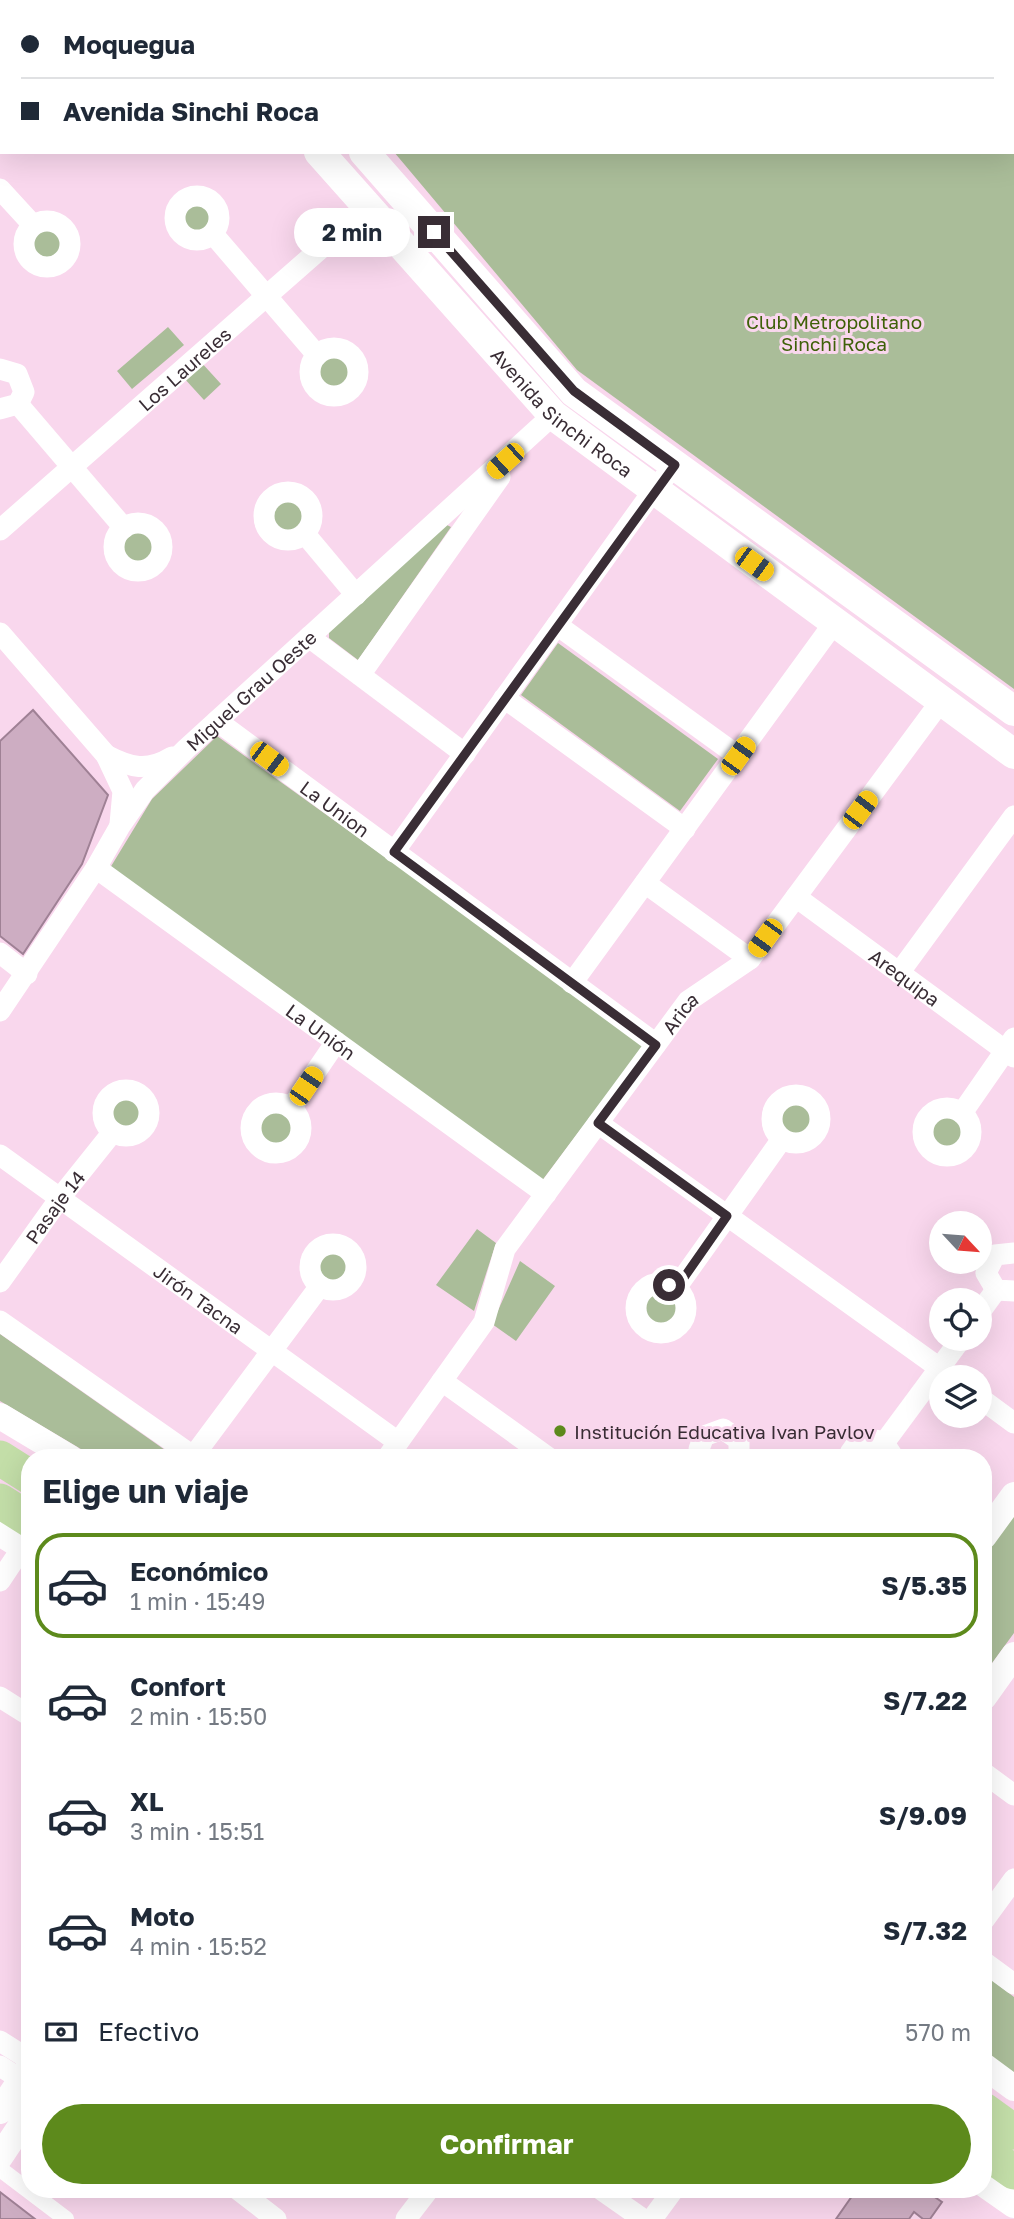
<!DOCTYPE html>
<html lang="es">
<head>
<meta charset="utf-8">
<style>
  :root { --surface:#fff; --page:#f2f2f3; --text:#1f2937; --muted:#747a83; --line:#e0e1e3; --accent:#5d8a1c }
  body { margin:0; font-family:"Golos Text",sans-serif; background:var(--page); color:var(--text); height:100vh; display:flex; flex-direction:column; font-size:26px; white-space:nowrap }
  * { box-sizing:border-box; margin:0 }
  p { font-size:23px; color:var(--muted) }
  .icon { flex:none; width:38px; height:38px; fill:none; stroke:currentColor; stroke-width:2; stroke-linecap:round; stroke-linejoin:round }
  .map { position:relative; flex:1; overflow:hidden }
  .drawer { position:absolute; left:21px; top:1449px; width:971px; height:749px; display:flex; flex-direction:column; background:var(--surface); border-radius:28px; box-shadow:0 7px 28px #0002 }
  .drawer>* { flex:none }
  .top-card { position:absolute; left:0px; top:0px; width:1015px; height:154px; box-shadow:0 7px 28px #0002; display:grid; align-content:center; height:154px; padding:0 21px; background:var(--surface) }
  .needle { width:46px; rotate:116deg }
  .tools { position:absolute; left:929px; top:1211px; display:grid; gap:14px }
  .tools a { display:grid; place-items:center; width:63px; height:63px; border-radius:50%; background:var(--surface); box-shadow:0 7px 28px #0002; font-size:35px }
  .end { position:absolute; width:32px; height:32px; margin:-16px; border:9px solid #392d35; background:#fff; box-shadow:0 0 0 4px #fff }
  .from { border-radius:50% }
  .bubble { position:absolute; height:49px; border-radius:24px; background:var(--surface); box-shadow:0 7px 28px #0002; font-size:23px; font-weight:700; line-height:49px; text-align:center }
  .car { position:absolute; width:21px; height:42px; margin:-21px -10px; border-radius:9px; box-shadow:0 0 5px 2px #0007; background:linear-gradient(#f5c518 24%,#345 0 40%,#f5c518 0 76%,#345 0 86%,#f5c518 0) }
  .top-card b { display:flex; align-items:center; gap:24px; height:66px; font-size:26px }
  .top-card b+b { border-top:2px solid var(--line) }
  .top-card i { width:18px; height:18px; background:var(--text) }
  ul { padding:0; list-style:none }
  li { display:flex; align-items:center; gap:21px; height:105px; margin:0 14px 10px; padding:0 7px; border:4px solid transparent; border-radius:28px }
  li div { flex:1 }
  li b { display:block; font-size:26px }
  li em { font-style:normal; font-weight:700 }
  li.active { border-color:var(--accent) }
  li>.icon { width:63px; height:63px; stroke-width:1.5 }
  h2 { padding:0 21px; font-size:32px; line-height:84px }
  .pay { display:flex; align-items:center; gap:18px; height:77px; padding:0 21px; font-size:26px }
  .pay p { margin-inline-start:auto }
  .cta { display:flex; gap:14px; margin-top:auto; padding:14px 21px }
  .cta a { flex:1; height:80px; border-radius:42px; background:var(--accent); color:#fff; font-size:28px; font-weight:700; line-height:80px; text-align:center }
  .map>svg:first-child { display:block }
  .green { fill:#aabd99 }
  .building { fill:#cdadc2; stroke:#9f8195; stroke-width:2 }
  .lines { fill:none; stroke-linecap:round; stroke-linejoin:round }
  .pedestrian { stroke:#fff; stroke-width:16 }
  .minor { stroke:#fff; stroke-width:21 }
  .tertiary { stroke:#fff; stroke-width:26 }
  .secondary { stroke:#fff; stroke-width:30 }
  .trunk { stroke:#c3dea8; stroke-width:35 }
  .route { stroke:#392d35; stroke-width:9 }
  .poi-dot { fill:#5d8a1c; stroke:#f9d7ed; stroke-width:2.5 }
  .labels { text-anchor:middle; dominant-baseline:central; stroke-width:6; stroke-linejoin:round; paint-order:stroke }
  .park-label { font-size:19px; fill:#3e6008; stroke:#f9d7ed }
  .street-label { font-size:19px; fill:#392d35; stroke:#f9d7ed }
  .poi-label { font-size:19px; fill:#392d35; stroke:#f9d7ed; text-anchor:start }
</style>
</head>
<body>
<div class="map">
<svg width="1014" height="2219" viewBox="0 0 1014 2219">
  <rect width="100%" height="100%" fill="#f9d7ed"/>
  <path class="green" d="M266,0H1014V689L577,370L394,152H1013V2Z
    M183 218a15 15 0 1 1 30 0a15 15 0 1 1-30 0Z
    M32 244a15 15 0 1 1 30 0a15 15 0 1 1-30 0Z
    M168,327L184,345L132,389L117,371Z
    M318 372a17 17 0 1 1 34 0a17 17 0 1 1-34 0Z
    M200,361L221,384L204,400L183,377Z
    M271 516a17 17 0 1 1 34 0a17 17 0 1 1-34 0Z
    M445,524L451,527L358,660L329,638V627Z
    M121 547a17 17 0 1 1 34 0a17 17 0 1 1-34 0Z
    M558,643L718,759L680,811L521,695Z
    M217,736L645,1044L541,1182L110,868L152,799Z
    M107 1114a19 19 0 1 1 38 0a19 19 0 1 1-38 0Z
    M778 1119a18 18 0 1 1 36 0a18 18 0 1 1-36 0Z
    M255 1127a21 21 0 1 1 42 0a21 21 0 1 1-42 0Z
    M928 1133a19 19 0 1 1 38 0a19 19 0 1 1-38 0Z
    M477,1229L496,1243L474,1311L436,1285Z
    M317 1267a17 17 0 1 1 34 0a17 17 0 1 1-34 0Z
    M520,1261L555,1286L516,1341L492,1324Z
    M645 1309a17 17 0 1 1 34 0a17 17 0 1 1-34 0Z
    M0,1334L175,1457L96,1458L0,1401Z
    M1014,1512V1633L984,1674V1554Z
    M984,1974L1014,1997V2077L984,2054Z"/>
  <path class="building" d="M33,710L108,795L82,864L23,954L0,936V741Z
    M857,2189H923L942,2202L930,2219H923L914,2212L909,2219H836Z
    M0,2192L35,2219H0Z"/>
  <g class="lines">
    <path class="pedestrian" d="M0,2169L66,2219"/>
    <g class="minor">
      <path d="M151,2L153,0"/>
      <path d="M0,135L2,134"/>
      <path d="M0,189L33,225"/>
      <circle cx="197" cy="218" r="22"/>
      <circle cx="47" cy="244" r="23"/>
      <path d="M213,234L317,355"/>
      <circle cx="334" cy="372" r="24"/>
      <path d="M0,369L17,374L24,392L18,404L0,409"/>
      <path d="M18,404L124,528"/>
      <circle cx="288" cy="516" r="24"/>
      <circle cx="138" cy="547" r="24"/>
      <path id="s1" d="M0,530L368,207"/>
      <path d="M305,534L356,595"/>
      <path d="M557,625L738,756"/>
      <path d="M0,633L106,755L123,791L120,824"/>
      <path d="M309,637L465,754"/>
      <path d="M360,675L500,477"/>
      <path d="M504,698L685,829"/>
      <path id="s2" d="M217,721L656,1044"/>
      <path d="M106,755C131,768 147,772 172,757"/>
      <path d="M394,852L653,491L675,465"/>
      <path id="s3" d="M96,868L546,1194"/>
      <path d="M645,883L750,959"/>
      <path id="s4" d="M796,897L1014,1057"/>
      <path d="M0,953L27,974"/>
      <path d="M899,973L1014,816"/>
      <path d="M572,983L834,623"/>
      <path id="s5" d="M0,1011L96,868L120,826L145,790L186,749L553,415"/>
      <circle cx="126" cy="1113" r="23"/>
      <circle cx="796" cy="1119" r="24"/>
      <circle cx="276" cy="1128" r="25"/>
      <path d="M291,1108L336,1042"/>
      <circle cx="947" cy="1132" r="24"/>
      <path d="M962,1113L1014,1038"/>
      <path d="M598,1123L952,1377"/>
      <path id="s6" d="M0,1155L398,1442"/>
      <circle cx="333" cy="1267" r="23"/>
      <path d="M1014,1253L995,1255L986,1273L996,1290L1014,1291"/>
      <path id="s7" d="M0,1282L60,1198L112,1133"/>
      <circle cx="661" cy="1308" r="25"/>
      <path d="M676,1288L782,1139"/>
      <path d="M980,1312L996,1290"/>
      <path d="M0,1321L193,1456"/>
      <path d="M442,1381L549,1458"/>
      <path d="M980,1398L1014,1423"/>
      <path d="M884,1443L961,1339"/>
      <path d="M192,1458L320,1286"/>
      <path id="s8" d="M387,1458L484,1322L505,1249L688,1001L750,959L941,701"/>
      <path d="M701,1458L699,1449L704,1436L723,1429L739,1440V1458"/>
      <path d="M848,1458C854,1441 868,1435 884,1443L894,1458"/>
      <path d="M0,1581L30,1536"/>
      <path d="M0,1697L30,1716"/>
      <path d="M984,1773L1014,1795"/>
      <path d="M984,1920L1014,1879"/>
      <path d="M984,1962L1014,1984"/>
      <path d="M0,2041L30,2060"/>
      <path d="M0,2066L30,2085"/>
      <path d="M237,2189L276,2219"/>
      <path d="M600,2189L643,2219"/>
      <path d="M406,2219L429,2189"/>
      <path d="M652,2219L674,2189"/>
    </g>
    <path class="tertiary" d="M0,1416L70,1458
      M0,1533L30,1552
      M984,1536L1014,1495
      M984,1697L1014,1655
      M984,2066L1014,2088
      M0,2111L30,2066
      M0,2157L30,2112
      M984,2184L1014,2205"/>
    <g class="secondary">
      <path d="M183,0L184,2"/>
      <path d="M230,0L232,2"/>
      <path d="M16,2L19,0"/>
      <path d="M58,2L61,0"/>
      <path d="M0,42L2,40"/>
      <path id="s9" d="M319,152L553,415L1014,754"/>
      <path d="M364,152L574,392L1014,711"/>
    </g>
    <path class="trunk" d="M0,1458L30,1477
      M0,1501L30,1520
      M984,2110L1014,2132
      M984,2151L1014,2172"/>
  </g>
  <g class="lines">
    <path class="route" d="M434,232L574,391L675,465L394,852L656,1045L598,1123L727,1216L676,1289L669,1285"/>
  </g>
  <circle class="poi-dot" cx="560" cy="1431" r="7"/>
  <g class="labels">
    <g class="park-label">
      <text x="834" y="321">Club Metropolitano<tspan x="834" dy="22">Sinchi Roca</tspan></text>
    </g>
    <g class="street-label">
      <text stroke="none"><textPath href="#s1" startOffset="245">Los Laureles</textPath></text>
      <text stroke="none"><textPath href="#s9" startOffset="357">Avenida Sinchi Roca</textPath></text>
      <text stroke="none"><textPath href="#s5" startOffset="410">Miguel Grau Oeste</textPath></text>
      <text stroke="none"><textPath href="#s2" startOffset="147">La Union</textPath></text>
      <text stroke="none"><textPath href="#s4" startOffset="135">Arequipa</textPath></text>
      <text stroke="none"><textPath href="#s8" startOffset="537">Arica</textPath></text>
      <text stroke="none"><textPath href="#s3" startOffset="278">La Unión</textPath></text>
      <text stroke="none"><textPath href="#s7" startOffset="93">Pasaje 14</textPath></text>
      <text stroke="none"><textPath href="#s6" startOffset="245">Jirón Tacna</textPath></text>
    </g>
    <g class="poi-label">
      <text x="574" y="1431">Institución Educativa Ivan Pavlov</text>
    </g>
  </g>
</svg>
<div class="tools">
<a><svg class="needle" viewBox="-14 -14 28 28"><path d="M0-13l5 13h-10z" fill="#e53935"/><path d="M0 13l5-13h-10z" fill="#747a83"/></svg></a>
<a><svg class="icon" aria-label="locate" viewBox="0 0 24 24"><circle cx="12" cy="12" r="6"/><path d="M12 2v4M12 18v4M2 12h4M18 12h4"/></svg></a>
<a><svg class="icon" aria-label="layers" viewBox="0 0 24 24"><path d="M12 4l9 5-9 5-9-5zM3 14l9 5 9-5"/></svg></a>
</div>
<i class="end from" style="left:669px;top:1285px"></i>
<i class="end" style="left:434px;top:232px"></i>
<div class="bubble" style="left:294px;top:208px;width:116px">2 min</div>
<i class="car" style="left:505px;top:461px;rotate:228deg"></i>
<i class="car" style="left:754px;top:564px;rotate:126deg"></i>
<i class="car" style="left:738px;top:756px;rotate:36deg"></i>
<i class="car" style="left:269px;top:759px;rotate:127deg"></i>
<i class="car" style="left:860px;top:810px;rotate:37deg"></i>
<i class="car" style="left:765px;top:938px;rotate:216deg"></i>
<i class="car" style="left:306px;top:1086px;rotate:34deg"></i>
<div class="top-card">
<b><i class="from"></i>Moquegua</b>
<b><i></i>Avenida Sinchi Roca</b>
</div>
<section class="drawer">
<h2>Elige un viaje</h2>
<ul>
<li class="active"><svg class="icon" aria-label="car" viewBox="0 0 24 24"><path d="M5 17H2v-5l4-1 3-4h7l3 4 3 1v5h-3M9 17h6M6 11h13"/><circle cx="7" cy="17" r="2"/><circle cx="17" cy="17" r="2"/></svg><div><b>Económico</b><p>1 min · 15:49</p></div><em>S/5.35</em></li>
<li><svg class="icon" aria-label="car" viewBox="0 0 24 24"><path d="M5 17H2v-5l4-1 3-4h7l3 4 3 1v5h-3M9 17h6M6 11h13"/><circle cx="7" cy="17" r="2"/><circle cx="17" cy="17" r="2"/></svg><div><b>Confort</b><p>2 min · 15:50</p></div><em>S/7.22</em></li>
<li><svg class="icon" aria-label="car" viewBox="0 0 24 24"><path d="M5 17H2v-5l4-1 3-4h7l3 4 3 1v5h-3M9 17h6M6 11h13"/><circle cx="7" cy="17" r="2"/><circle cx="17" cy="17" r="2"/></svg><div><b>XL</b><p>3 min · 15:51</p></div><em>S/9.09</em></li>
<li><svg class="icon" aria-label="car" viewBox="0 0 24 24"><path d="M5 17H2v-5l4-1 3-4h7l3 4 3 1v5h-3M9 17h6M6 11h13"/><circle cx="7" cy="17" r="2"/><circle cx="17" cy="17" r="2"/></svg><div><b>Moto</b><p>4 min · 15:52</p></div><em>S/7.32</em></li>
</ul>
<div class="pay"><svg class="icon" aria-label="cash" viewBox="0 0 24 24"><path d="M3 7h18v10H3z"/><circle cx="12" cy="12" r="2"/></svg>Efectivo<p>570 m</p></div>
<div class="cta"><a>Confirmar</a></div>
</section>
</div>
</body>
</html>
